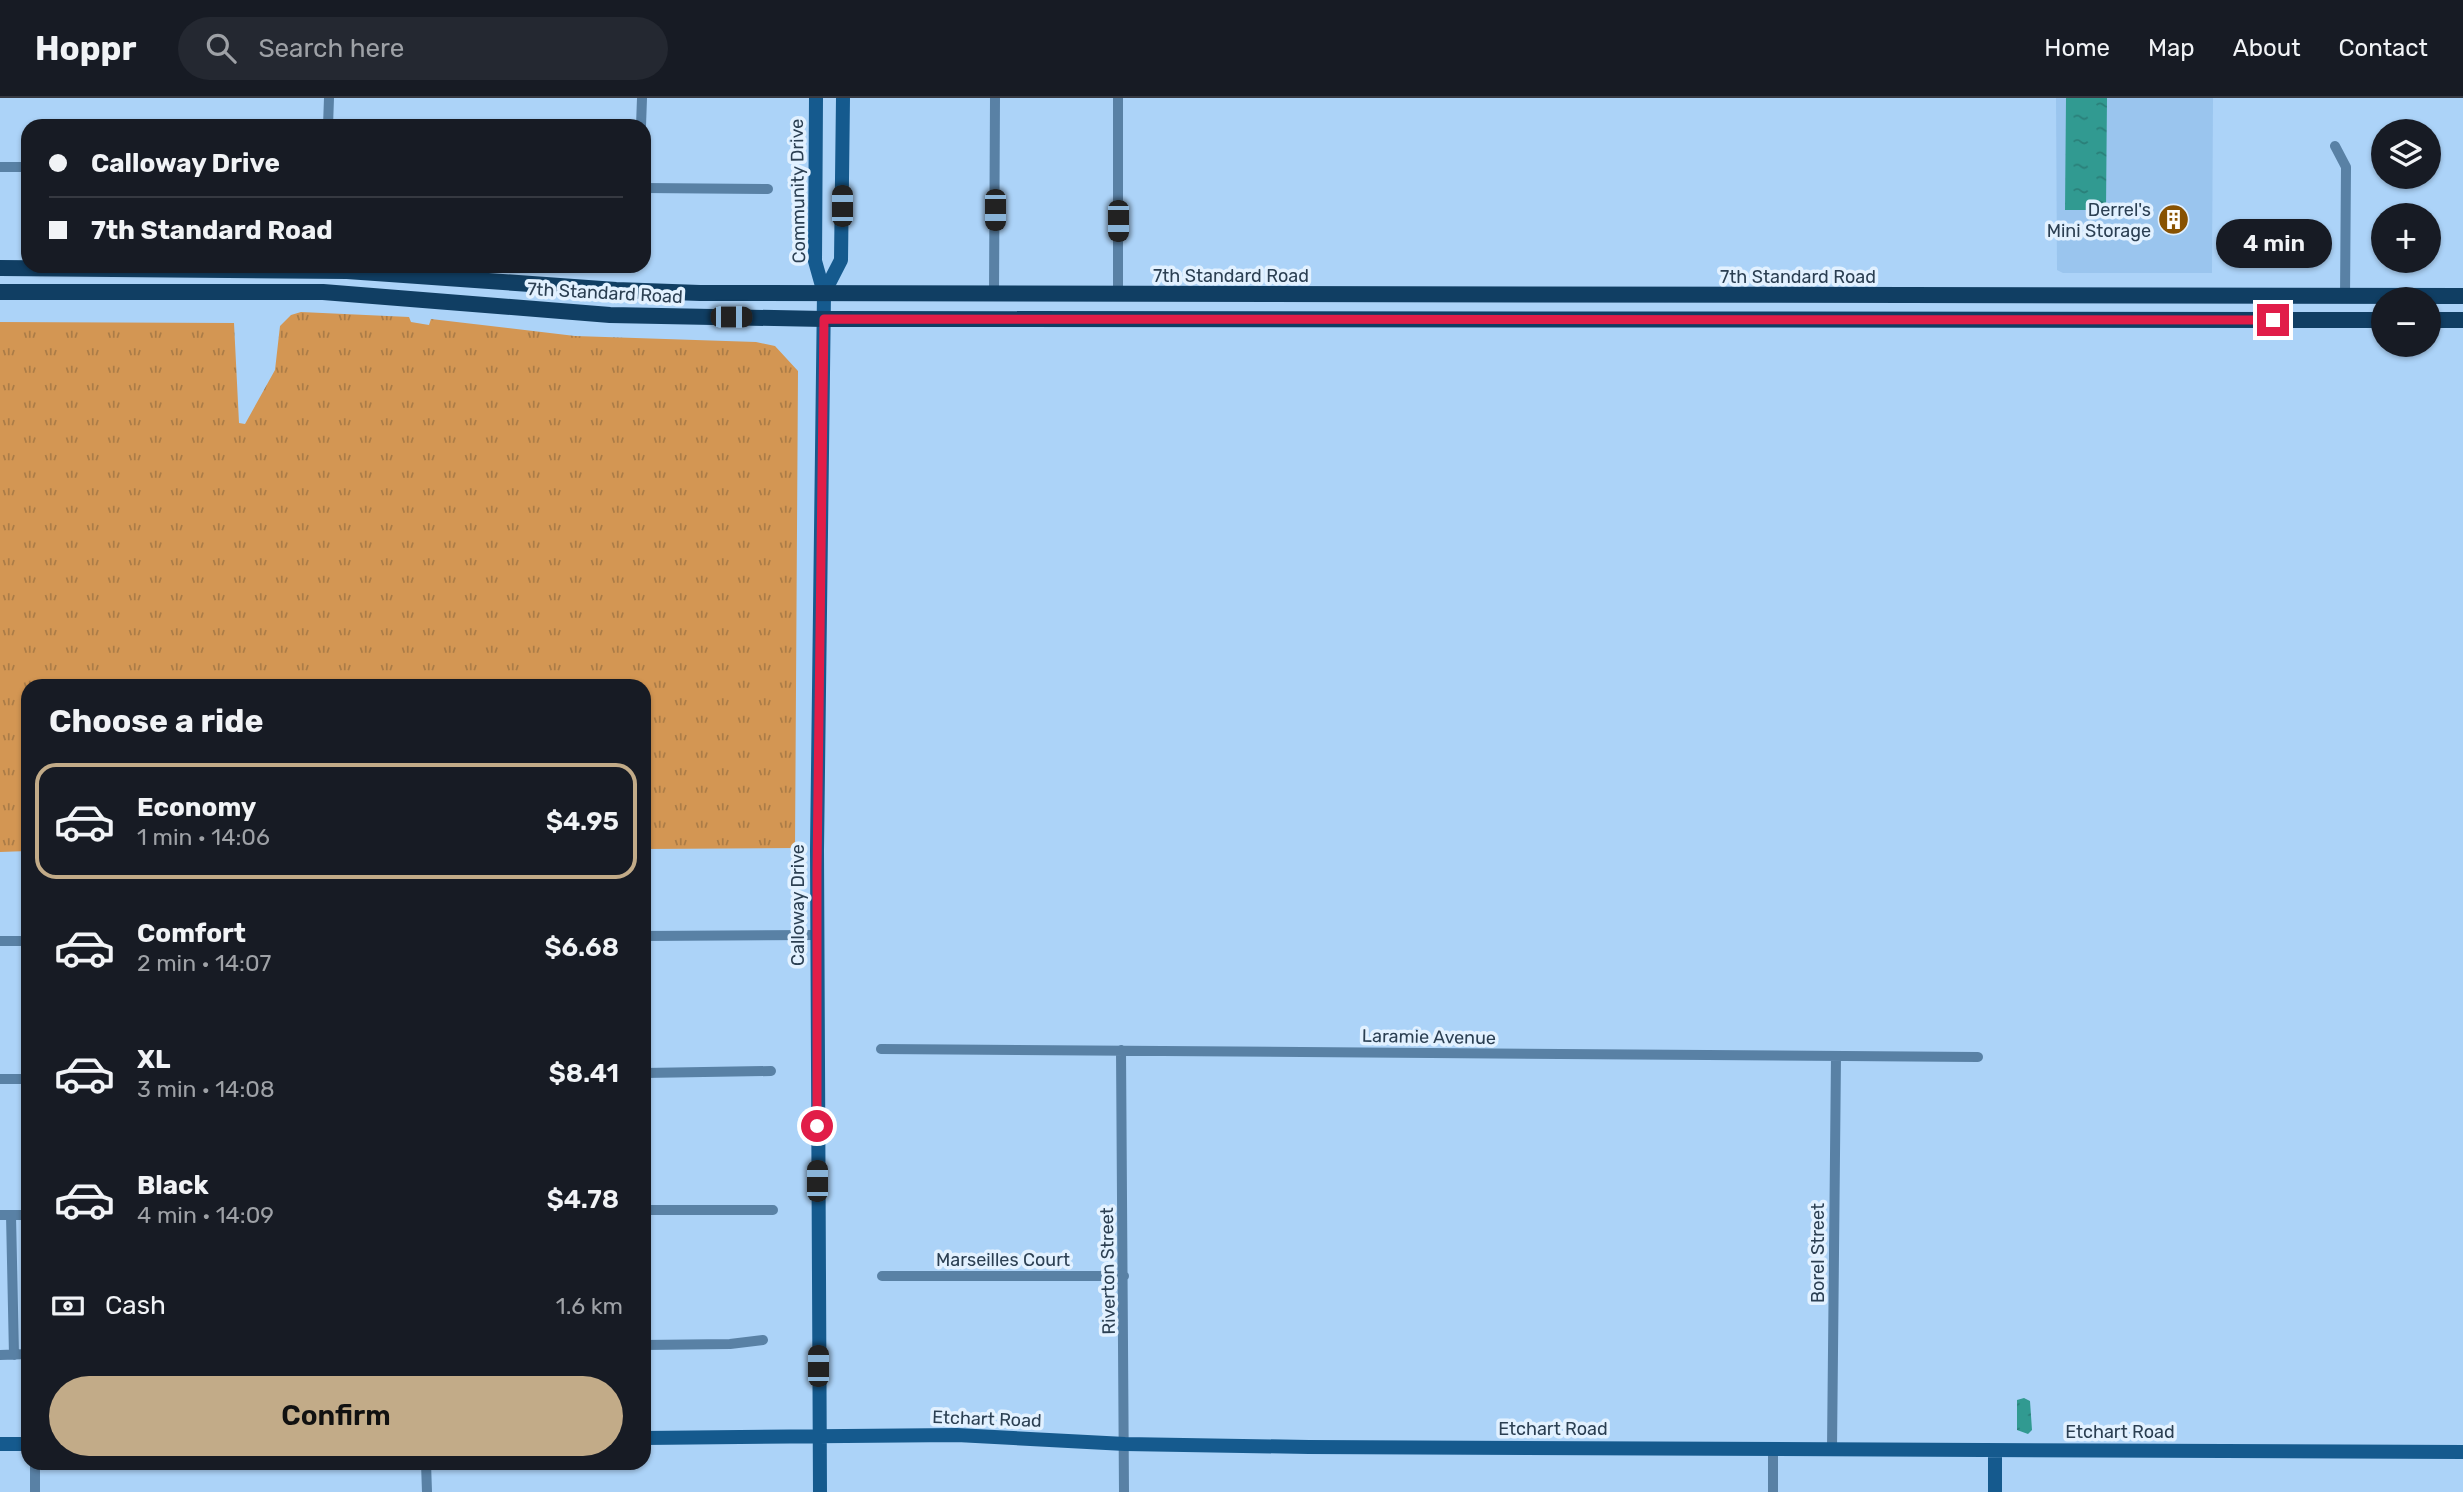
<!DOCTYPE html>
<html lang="en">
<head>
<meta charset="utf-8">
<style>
  :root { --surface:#171b24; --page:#242831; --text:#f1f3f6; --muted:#9ea1a6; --line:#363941; --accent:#c2ab88 }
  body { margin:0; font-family:Rubik,sans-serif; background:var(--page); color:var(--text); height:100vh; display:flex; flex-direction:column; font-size:26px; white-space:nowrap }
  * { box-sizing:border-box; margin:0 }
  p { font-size:23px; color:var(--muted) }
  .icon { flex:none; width:38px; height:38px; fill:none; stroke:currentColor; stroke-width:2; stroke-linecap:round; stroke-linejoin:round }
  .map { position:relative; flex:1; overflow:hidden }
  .details { position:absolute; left:21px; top:581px; width:630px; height:791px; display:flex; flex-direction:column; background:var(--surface); border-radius:21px; box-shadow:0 2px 5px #0004 }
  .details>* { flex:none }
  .guide { position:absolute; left:21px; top:21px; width:630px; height:154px; border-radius:21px; box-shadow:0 2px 5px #0004; display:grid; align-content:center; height:154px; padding:0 28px; background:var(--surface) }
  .buttons { position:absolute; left:2371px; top:21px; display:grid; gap:14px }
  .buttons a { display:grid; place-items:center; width:70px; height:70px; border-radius:50%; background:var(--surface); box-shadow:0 2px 5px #0004; font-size:35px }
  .end { position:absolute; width:32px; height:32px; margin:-16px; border:9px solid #e11d48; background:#fff; box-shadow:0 0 0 4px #fff }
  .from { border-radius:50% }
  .bubble { position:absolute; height:49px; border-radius:24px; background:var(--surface); box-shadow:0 2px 5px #0004; font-size:23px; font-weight:600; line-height:49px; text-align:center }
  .car { position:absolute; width:21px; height:42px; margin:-21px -10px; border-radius:9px; box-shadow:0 0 5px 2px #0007; background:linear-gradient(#222 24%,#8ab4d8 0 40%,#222 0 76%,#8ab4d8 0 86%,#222 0) }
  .guide b { display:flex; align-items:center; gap:24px; height:66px; font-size:26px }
  .guide b+b { border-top:2px solid var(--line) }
  .guide i { width:18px; height:18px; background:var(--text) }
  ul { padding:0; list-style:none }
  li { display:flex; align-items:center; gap:21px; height:116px; margin:0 14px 10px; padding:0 14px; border:4px solid transparent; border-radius:21px }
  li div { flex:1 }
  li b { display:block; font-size:26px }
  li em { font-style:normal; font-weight:600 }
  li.current { border-color:var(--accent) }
  li>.icon { width:63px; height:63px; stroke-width:1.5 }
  h2 { padding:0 28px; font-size:32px; line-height:84px }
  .pay { display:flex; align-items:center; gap:18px; height:77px; padding:0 28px; font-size:26px }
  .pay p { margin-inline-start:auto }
  .action { display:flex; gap:14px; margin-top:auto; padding:14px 28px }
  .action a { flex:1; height:80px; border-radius:42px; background:var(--accent); color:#111; font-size:28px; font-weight:600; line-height:80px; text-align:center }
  header { display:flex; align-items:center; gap:42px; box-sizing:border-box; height:98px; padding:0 35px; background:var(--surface); border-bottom:2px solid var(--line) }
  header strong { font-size:33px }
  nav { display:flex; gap:38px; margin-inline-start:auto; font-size:24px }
  .search { width:490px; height:63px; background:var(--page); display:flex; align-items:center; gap:18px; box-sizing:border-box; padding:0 24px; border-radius:38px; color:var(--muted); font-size:26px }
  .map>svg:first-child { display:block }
  .built { fill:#9ac5ee }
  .grass { fill:url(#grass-tufts) }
  .water { fill:url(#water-ripples) }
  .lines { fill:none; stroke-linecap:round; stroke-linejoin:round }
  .street { stroke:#5981a5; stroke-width:10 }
  .secondary { stroke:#155a8e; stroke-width:14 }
  .primary { stroke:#103e63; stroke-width:16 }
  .route { stroke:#e11d48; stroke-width:9 }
  .labels { text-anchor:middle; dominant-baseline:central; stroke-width:7; stroke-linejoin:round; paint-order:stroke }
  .street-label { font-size:18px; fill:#2b3f52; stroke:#e2f1ff }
  .poi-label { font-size:18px; fill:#2b3f52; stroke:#e2f1ff; text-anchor:end }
</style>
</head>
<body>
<header>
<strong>Hoppr</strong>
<div class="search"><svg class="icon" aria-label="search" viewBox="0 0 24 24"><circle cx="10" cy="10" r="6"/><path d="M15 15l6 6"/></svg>Search here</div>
<nav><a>Home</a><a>Map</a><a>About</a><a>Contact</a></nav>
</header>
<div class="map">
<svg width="2463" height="1394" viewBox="0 0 2463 1394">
  <defs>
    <pattern id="grass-tufts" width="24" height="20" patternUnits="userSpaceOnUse" patternTransform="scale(1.75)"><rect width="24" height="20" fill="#d39653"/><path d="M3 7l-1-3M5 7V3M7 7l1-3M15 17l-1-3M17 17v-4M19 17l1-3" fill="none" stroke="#ab7c47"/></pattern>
    <pattern id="water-ripples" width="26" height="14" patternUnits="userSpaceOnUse" patternTransform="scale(1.75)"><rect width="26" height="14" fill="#319a91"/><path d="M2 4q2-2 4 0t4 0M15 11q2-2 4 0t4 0" fill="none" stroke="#2a7f79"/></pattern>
  </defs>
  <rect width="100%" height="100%" fill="#acd3f8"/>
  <path class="built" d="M2056,0H2213L2212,175H2063L2057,172Z"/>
  <path class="grass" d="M301,214L409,219L411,224L429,227L431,221L575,238L756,244L775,248L798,273L795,750L644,751V588H28V753L0,754V224L234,225L239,325L245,326L275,272L280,228L291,217Z"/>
  <path class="water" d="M2066,0H2107L2106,112H2065Z
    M2024,1300L2030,1303L2032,1332L2028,1336L2017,1332V1302Z"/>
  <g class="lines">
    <path class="street" d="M328,28L329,0
      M641,28L642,0
      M2335,48L2346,69L2345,200
      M0,69H28
      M644,90L768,91
      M994,195L995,0
      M1118,196V0
      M644,838L817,837
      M0,843H28
      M881,951L1978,959
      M1121,952L1124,1394
      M644,975L771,973
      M0,981H28
      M644,1112H773
      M0,1117H28
      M11,1117L14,1257
      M882,1178H1124
      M644,1247L730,1246L763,1242
      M0,1257L28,1256
      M1832,1351L1836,959
      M35,1365V1394
      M426,1365L427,1394
      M1773,1394V1351"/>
    <path class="secondary" d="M816,0L815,163L824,195L817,752L820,1394
      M824,195L841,162L843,0
      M644,1340L957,1337L1125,1346L1309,1349L2463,1354
      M0,1346H28
      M1995,1394V1353"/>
    <path class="primary" d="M0,170L347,173L616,192L700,195L2463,198
      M0,194H323L610,217L824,221L2384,222
      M2429,222H2463"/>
  </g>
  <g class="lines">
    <path class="route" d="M817,1028V773L824,221L2273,222"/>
  </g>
  <defs>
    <symbol id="building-disc" viewBox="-11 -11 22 22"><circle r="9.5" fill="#885201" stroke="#e2f1ff"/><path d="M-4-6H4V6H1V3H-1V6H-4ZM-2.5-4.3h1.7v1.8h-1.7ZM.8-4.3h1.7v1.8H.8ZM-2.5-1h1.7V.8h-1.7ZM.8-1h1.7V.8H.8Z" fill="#fff"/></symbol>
  </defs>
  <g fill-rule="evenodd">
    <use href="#building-disc" x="2156" y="104" width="35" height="35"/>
  </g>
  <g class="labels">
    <g class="street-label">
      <text transform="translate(798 93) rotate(-91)">Community Drive</text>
      <text x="1231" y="178">7th Standard Road</text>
      <text x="1798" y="179">7th Standard Road</text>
      <text transform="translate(605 195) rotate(3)">7th Standard Road</text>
      <text transform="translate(798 807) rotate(-90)">Calloway Drive</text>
      <text transform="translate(1429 939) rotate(1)">Laramie Avenue</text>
      <text transform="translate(1818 1155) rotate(-90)">Borel Street</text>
      <text x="1003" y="1162">Marseilles Court</text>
      <text transform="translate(1108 1173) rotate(-91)">Riverton Street</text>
      <text transform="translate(987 1321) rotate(2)">Etchart Road</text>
      <text x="1553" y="1331">Etchart Road</text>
      <text x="2120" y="1334">Etchart Road</text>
    </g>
    <g class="poi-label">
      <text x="2151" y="112">Derrel's<tspan x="2151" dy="21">Mini Storage</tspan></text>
    </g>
  </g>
</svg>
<div class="buttons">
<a><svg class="icon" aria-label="layers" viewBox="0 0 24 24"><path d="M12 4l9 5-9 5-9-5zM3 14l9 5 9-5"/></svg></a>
<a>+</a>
<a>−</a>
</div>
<i class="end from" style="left:817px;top:1028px"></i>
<i class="end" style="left:2273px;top:222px"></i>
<div class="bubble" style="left:2216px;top:121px;width:116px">4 min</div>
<i class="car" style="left:842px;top:108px;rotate:0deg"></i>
<i class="car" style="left:995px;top:112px;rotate:180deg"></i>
<i class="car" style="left:1118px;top:123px;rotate:180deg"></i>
<i class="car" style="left:731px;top:219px;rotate:90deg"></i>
<i class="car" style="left:817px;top:1083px;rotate:0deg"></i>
<i class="car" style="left:818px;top:1268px;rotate:0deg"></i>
<div class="guide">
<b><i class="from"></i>Calloway Drive</b>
<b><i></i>7th Standard Road</b>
</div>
<section class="details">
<h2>Choose a ride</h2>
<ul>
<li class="current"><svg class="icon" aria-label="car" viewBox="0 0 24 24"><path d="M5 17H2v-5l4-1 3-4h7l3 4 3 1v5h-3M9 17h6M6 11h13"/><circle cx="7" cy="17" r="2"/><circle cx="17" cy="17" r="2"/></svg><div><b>Economy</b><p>1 min · 14:06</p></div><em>$4.95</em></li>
<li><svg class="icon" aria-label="car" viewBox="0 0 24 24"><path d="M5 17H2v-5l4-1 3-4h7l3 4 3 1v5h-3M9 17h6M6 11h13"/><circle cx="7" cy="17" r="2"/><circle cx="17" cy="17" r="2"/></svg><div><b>Comfort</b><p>2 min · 14:07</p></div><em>$6.68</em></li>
<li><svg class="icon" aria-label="car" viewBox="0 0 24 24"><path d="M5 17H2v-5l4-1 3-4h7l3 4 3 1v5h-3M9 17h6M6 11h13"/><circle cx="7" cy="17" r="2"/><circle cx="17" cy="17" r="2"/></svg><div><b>XL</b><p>3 min · 14:08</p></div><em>$8.41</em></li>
<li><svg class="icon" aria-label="car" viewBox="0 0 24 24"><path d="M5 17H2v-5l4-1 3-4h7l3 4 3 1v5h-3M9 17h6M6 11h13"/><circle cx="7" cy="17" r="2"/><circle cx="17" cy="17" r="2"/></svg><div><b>Black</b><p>4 min · 14:09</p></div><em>$4.78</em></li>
</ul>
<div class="pay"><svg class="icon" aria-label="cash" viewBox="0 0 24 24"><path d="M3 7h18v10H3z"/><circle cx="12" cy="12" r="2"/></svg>Cash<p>1.6 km</p></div>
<div class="action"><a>Confirm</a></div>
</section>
</div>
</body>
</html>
